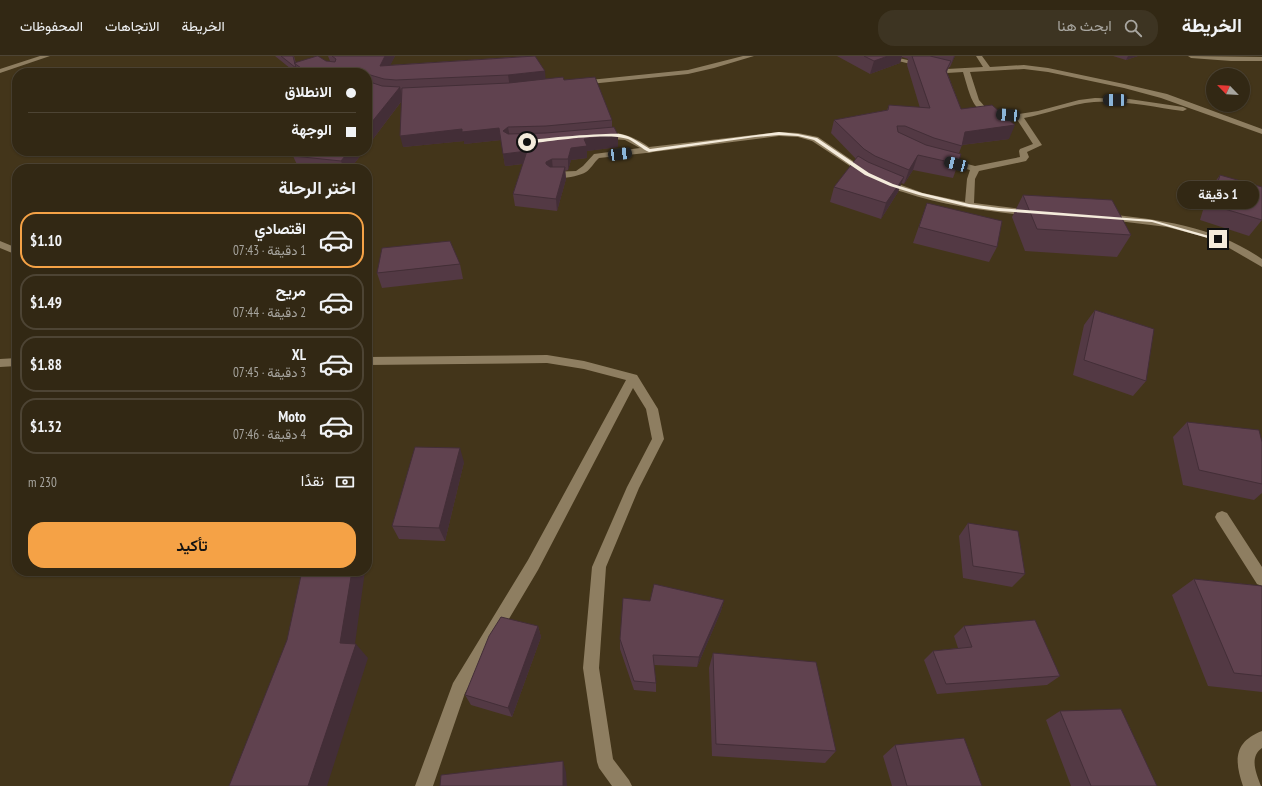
<!DOCTYPE html>
<html lang="ar">
<head>
<meta charset="utf-8">
<style>
  :root { --surface:#322814; --page:#3d3422; --text:#f1f3f6; --muted:#a8a6a0; --line:#4d4434; --accent:#f5a246 }
  body { margin:0; font-family:"PT Sans Narrow",Vazirmatn,sans-serif; background:var(--page); color:var(--text); direction:rtl; height:100vh; display:flex; flex-direction:column; font-size:15px; white-space:nowrap }
  * { box-sizing:border-box; margin:0 }
  p { font-size:13px; color:var(--muted) }
  .icon { flex:none; width:22px; height:22px; fill:none; stroke:currentColor; stroke-width:2; stroke-linecap:round; stroke-linejoin:round }
  .map { position:relative; flex:1; overflow:hidden; direction:ltr }
  .drawer { position:absolute; left:12px; top:108px; width:360px; height:412px; display:flex; flex-direction:column; background:var(--surface); border-radius:16px; box-shadow:0 1px 3px #0004,0 0 0 1px var(--line); direction:rtl }
  .drawer>* { flex:none }
  .hud { position:absolute; left:12px; top:12px; width:360px; height:88px; border-radius:16px; box-shadow:0 1px 3px #0004,0 0 0 1px var(--line); direction:rtl; display:grid; align-content:center; height:88px; padding:0 16px; background:var(--surface) }
  .needle { width:26px; rotate:295deg }
  .fabs { position:absolute; left:1206px; top:12px; display:grid; gap:8px }
  .fabs a { display:grid; place-items:center; width:44px; height:44px; border-radius:50%; background:var(--surface); box-shadow:0 1px 3px #0004,0 0 0 1px var(--line); font-size:20px }
  .end { position:absolute; width:18px; height:18px; margin:-9px; border:5px solid #f4ebdb; background:#111; box-shadow:0 0 0 2px #111 }
  .from { border-radius:50% }
  .bubble { position:absolute; height:28px; border-radius:14px; background:var(--surface); box-shadow:0 1px 3px #0004,0 0 0 1px var(--line); font-size:13px; font-weight:600; line-height:28px; text-align:center; direction:rtl }
  .car { position:absolute; width:12px; height:24px; margin:-12px -6px; border-radius:5px; box-shadow:0 0 3px 1px #0007; background:linear-gradient(#222 24%,#8ab4d8 0 40%,#222 0 76%,#8ab4d8 0 86%,#222 0) }
  .hud b { display:flex; align-items:center; gap:14px; height:38px; font-size:15px }
  .hud b+b { border-top:1px solid var(--line) }
  .hud i { width:10px; height:10px; background:var(--text) }
  ul { padding:0; list-style:none }
  li { display:flex; align-items:center; gap:12px; height:56px; margin:0 8px 6px; padding:0 8px; border:2px solid var(--line); border-radius:16px }
  li div { flex:1 }
  li b { display:block; font-size:15px }
  li em { font-style:normal; font-weight:600 }
  li.on { border-color:var(--accent) }
  li>.icon { width:36px; height:36px; stroke-width:1.5 }
  h2 { padding:0 16px; font-size:18px; line-height:48px }
  .pay { display:flex; align-items:center; gap:10px; height:44px; padding:0 16px; font-size:15px }
  .pay p { margin-inline-start:auto }
  .primary-button { display:flex; gap:8px; margin-top:auto; padding:8px 16px }
  .primary-button a { flex:1; height:46px; border-radius:16px; background:var(--accent); color:#111; font-size:16px; font-weight:600; line-height:46px; text-align:center }
  header { display:flex; align-items:center; gap:24px; box-sizing:border-box; height:56px; padding:0 20px; background:var(--surface); border-bottom:1px solid var(--line) }
  header strong { font-size:19px }
  nav { display:flex; gap:22px; margin-inline-start:auto; font-size:14px }
  .search { width:280px; height:36px; background:var(--page); display:flex; align-items:center; gap:10px; box-sizing:border-box; padding:0 14px; border-radius:16px; color:var(--muted); font-size:15px }
  .map>svg:first-child { display:block }
  .lines { fill:none; stroke-linecap:round; stroke-linejoin:round }
  .minor { fill:#8e7e61; fill-rule:evenodd }
  .wall { fill:#533944 }
  .shaded-wall { fill:#432e37 }
  .building { fill:#60424f; stroke:#432e37 }
  .route { fill:#f4ebdb }
</style>
</head>
<body>
<header>
<strong>الخريطة</strong>
<div class="search"><svg class="icon" aria-label="search" viewBox="0 0 24 24"><circle cx="10" cy="10" r="6"/><path d="M15 15l6 6"/></svg>ابحث هنا</div>
<nav><a>الخريطة</a><a>الاتجاهات</a><a>المحفوظات</a></nav>
</header>
<div class="map">
<svg width="1262" height="730" viewBox="0 0 1262 730">
  <rect width="100%" height="100%" fill="#43351a"/>
  <g class="lines">
    <path class="minor" d="M40,0H50L0,17V13Z
      M743,0H754L714,12L688,18L580,29L576,27L580,25L688,14Z
      M878,0H890L947,13L983,11L976,0H982L990,11L1024,9L1048,12L1124,28L1167,38L1262,73V78L1161,42L1124,32L1048,16L1024,13L970,16L979,44L986,52L993,55L1019,58L1038,55L1079,44L1095,42L1129,43L1183,51L1187,53L1183,55C1154,51 1123,44 1094,46C1070,48 1047,58 1024,62L1042,89L1027,96L1029,101L1026,105L979,115L975,123L974,147L1031,154L1036,157L1031,160C987,155 945,150 903,136C896,134 886,131 881,126L885,123L923,137L965,146L967,123L970,114L941,106L940,104L941,102H944L975,110L1020,101L1019,95L1020,93L1033,88L1016,62C974,57 975,57 963,16L947,17Z
      M1188,0L1262,1V5H1231L1191,2Z
      M779,76L798,77L818,81L869,116L868,118H862L812,85L798,81L779,80L653,96L649,97H646L599,102C594,106 591,113 586,116C578,121 554,125 548,119L552,116L576,115L583,110L594,98L640,92L625,84L599,82V78C617,74 635,81 649,91Z
      M1105,158C1160,163 1216,171 1262,203V211L1224,189L1205,181L1167,171L1102,163L1100,161Z
      M0,185L17,192V199L0,192Z
      M547,299L584,305L637,319L658,353L664,383L639,432L606,511L599,612L613,703L629,724L632,730H612L599,712L597,706L583,612L592,511L627,431L652,383L646,353L633,332L538,514L465,637L433,730H415L453,627L528,504L626,324L584,313L547,307L367,309V301Z
      M17,302V310L0,311V303Z
      M1222,455L1227,457L1262,511V530L1257,528L1217,465L1215,461L1217,457Z
      M1262,675V692C1249,701 1256,717 1261,730H1243C1234,704 1234,686 1262,675Z"/>
  </g>
  <path class="wall" d="M275,0H294L296,7L326,5H330L328,0H395L390,9L528,0L545,23L564,24L612,64V71L618,79V91L587,95V102L571,104L568,114L565,115L566,123L557,155L515,150L513,138L523,108L505,110L501,84L464,88V85L403,91L401,46L367,91V17H298V15V17H296Z
    M837,0H955L950,11H949L947,16L961,53L1009,83L962,89L959,97L958,108L953,122L913,114L904,128L901,127L898,136L881,163L830,146L834,131L856,103L831,77L834,64L887,54L889,49L920,52L907,9L908,3L902,1L900,7L870,18Z
    M1113,0H1138L1126,4Z
    M281,95H364L350,113H299L293,100L297,97Z
    M1220,119L1262,164L1249,180L1200,164L1209,134Z
    M1023,139L1131,179L1117,201L1025,195L1012,161Z
    M927,147L997,191L989,206L913,187Z
    M460,208L463,223L382,232L377,217Z
    M1095,254L1146,325L1133,340L1073,319L1084,269Z
    M1187,366L1262,386V437L1254,444L1183,429L1173,381Z
    M464,406L445,485L399,483L392,470Z
    M968,467L1025,518L1012,531L963,522L959,480Z
    M1194,523L1262,530V636L1208,630L1172,539Z
    M724,544L721,555L697,611L654,609L656,627V636L634,634L620,593V583L650,545Z
    M538,570L541,581L512,661L471,649L465,639Z
    M964,570L1060,620L1047,629L937,638L924,604L933,595L958,592L954,580Z
    M713,597L836,695L825,707L712,700L709,612Z
    M1060,655L1157,730H1071L1046,664Z
    M895,689L982,730H892L883,700Z"/>
  <path class="shaded-wall" d="M385,0H395L384,22L380,10Z
    M888,0H902L900,7L870,18L874,5Z
    M954,0H955L950,11Z
    M1128,0H1138L1126,4Z
    M545,15L546,27L510,32L508,19Z
    M400,31L403,43L367,91V72Z
    M1015,69L1009,83L961,89L965,76Z
    M508,71L510,82L503,75Z
    M499,72L501,84L464,88V85L403,91L400,80L462,73Z
    M618,79V91L587,95V102L571,104L568,114V103L571,92L584,83Z
    M349,95H364L350,113H344L341,105Z
    M527,95L529,107L505,110L503,98Z
    M918,99L913,114L904,128L909,114Z
    M552,103L553,115L547,118L546,106Z
    M565,111L566,123L557,155L556,143Z
    M904,121L898,136L881,163L886,147Z
    M460,392L464,406L445,485L439,472Z
    M367,471L370,477L367,501Z
    M352,515H365L354,595L356,588L368,602L327,730H308L340,587Z
    M724,544L721,555L697,611L699,601Z
    M538,570L541,581L512,661L508,652Z
    M563,705L566,716L567,730H563Z"/>
  <path class="building" d="M281,0H293L296,12Z
    M317,0H318L326,5L335,6L336,3L332,0H385L380,10L535,0L545,15L508,19L396,24L384,23L367,18V17L362,16V17H299L304,14L294,7Z
    M864,0H888L874,5Z
    M912,0H930L951,5L946,15L961,53L992,49L1015,69L965,76L962,90L934,82L905,70H897L898,76L926,89L961,98L958,108L918,99L909,114L875,100L864,93L834,64L888,54L889,49L930,52Z
    M563,21L564,24L595,21L612,64L546,70L508,71L503,75L508,78L546,77L614,71L618,79L584,83L587,90L571,92L568,103H552L546,106V108L550,111H565L556,143L513,138L527,95L503,98L499,72L462,76V73L400,80L402,32L509,27Z
    M367,25L382,30L400,31L367,72Z
    M298,95H349L341,105L293,100Z
    M858,100L868,106L904,121L886,147L834,131Z
    M1220,119L1262,131V164L1211,149Z
    M1023,139L1112,144L1131,179L1037,173Z
    M927,147L1002,165L997,191L919,171Z
    M450,185L460,208L377,217L382,192Z
    M1095,254L1154,273L1146,325L1084,304Z
    M1187,366L1259,374L1262,386V428L1199,414Z
    M415,391L460,392L439,472L392,470Z
    M968,467L1018,475L1025,518L973,510Z
    M302,515H352L340,587L356,588L308,730H229L287,584Z
    M1194,523L1262,530V620L1234,617Z
    M654,528L724,544L699,601L653,599L656,627L634,625L620,583L623,542L650,545Z
    M501,561L538,570L508,652L465,639L489,580Z
    M1035,564L1060,620L946,628L933,595L972,591L964,570Z
    M713,597L816,606L836,695L716,688Z
    M1121,653L1157,730H1091L1060,655Z
    M964,682L982,730H907L895,689Z
    M563,705V730H440L441,719Z"/>
  <path class="route" d="M779,76L798,78L817,82L869,117L893,128L922,137L969,148L999,152L1152,164L1220,183L1218,185L1152,166L999,155L969,151L919,139L890,130L865,119L814,84L798,80L779,79L755,81L649,96C642,93 635,86 628,83C607,76 551,85 527,88L524,86C534,82 607,77 620,78C631,80 640,87 650,93Z"/>
</svg>
<div class="fabs">
<a><svg class="needle" viewBox="-14 -14 28 28"><path d="M0-13l5 13h-10z" fill="#e53935"/><path d="M0 13l5-13h-10z" fill="#a8a6a0"/></svg></a>
</div>
<i class="end from" style="left:527px;top:86px"></i>
<i class="end" style="left:1218px;top:183px"></i>
<div class="bubble" style="left:1177px;top:125px;width:82px">1 دقيقة</div>
<i class="car" style="left:1115px;top:44px;rotate:271deg"></i>
<i class="car" style="left:1008px;top:59px;rotate:274deg"></i>
<i class="car" style="left:620px;top:98px;rotate:83deg"></i>
<i class="car" style="left:956px;top:108px;rotate:285deg"></i>
<div class="hud">
<b><i class="from"></i>الانطلاق</b>
<b><i></i>الوجهة</b>
</div>
<section class="drawer">
<h2>اختر الرحلة</h2>
<ul>
<li class="on"><svg class="icon" aria-label="car" viewBox="0 0 24 24"><path d="M5 17H2v-5l4-1 3-4h7l3 4 3 1v5h-3M9 17h6M6 11h13"/><circle cx="7" cy="17" r="2"/><circle cx="17" cy="17" r="2"/></svg><div><b>اقتصادي</b><p>1 دقيقة · 07:43</p></div><em>$1.10</em></li>
<li><svg class="icon" aria-label="car" viewBox="0 0 24 24"><path d="M5 17H2v-5l4-1 3-4h7l3 4 3 1v5h-3M9 17h6M6 11h13"/><circle cx="7" cy="17" r="2"/><circle cx="17" cy="17" r="2"/></svg><div><b>مريح</b><p>2 دقيقة · 07:44</p></div><em>$1.49</em></li>
<li><svg class="icon" aria-label="car" viewBox="0 0 24 24"><path d="M5 17H2v-5l4-1 3-4h7l3 4 3 1v5h-3M9 17h6M6 11h13"/><circle cx="7" cy="17" r="2"/><circle cx="17" cy="17" r="2"/></svg><div><b>XL</b><p>3 دقيقة · 07:45</p></div><em>$1.88</em></li>
<li><svg class="icon" aria-label="car" viewBox="0 0 24 24"><path d="M5 17H2v-5l4-1 3-4h7l3 4 3 1v5h-3M9 17h6M6 11h13"/><circle cx="7" cy="17" r="2"/><circle cx="17" cy="17" r="2"/></svg><div><b>Moto</b><p>4 دقيقة · 07:46</p></div><em>$1.32</em></li>
</ul>
<div class="pay"><svg class="icon" aria-label="cash" viewBox="0 0 24 24"><path d="M3 7h18v10H3z"/><circle cx="12" cy="12" r="2"/></svg>نقدًا<p>230 m</p></div>
<div class="primary-button"><a>تأكيد</a></div>
</section>
</div>
</body>
</html>
